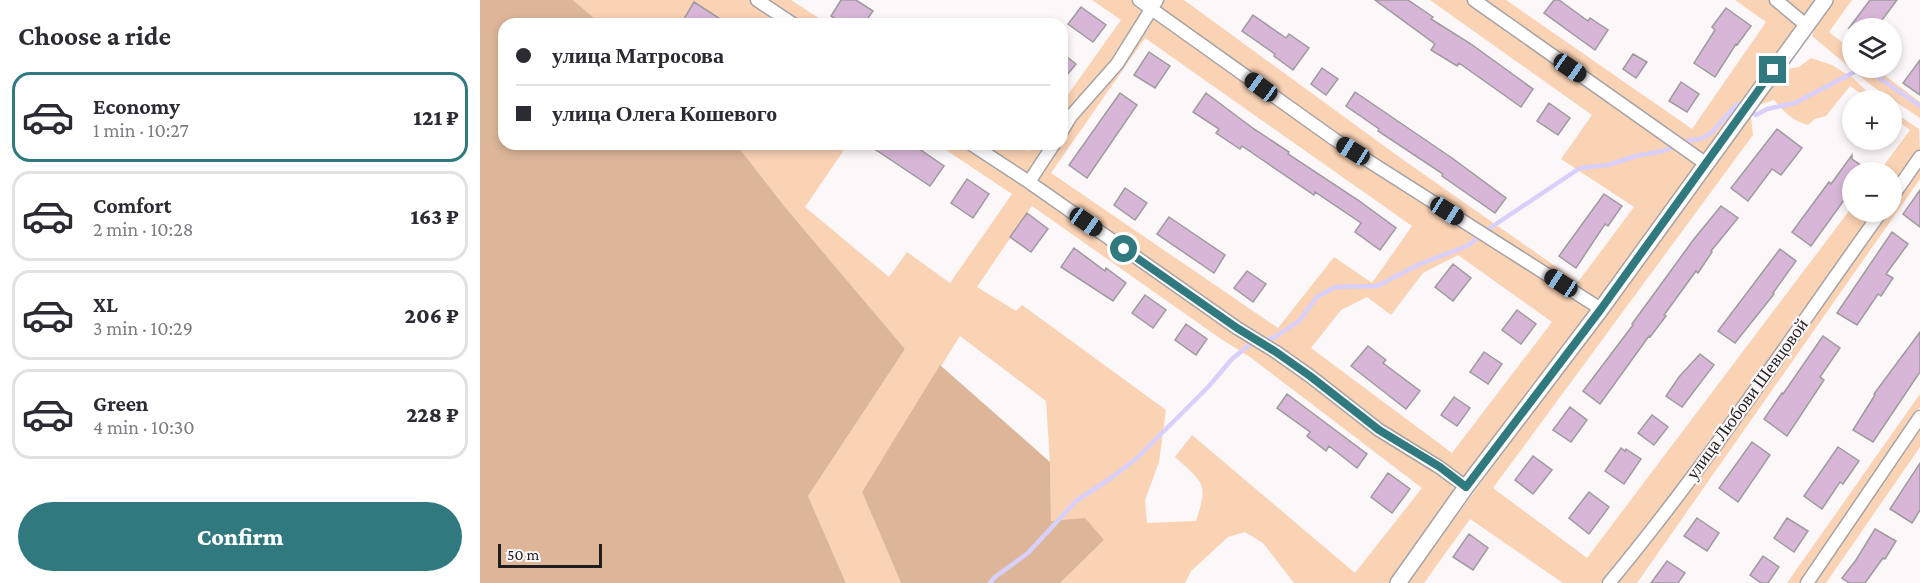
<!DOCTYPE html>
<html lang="en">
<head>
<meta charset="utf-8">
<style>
  :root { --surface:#fff; --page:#f2f2f3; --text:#2b2b33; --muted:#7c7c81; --line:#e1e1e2; --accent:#30797f }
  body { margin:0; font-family:"Crimson Pro",serif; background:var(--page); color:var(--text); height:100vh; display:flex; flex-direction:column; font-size:22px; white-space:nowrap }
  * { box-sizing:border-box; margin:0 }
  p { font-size:20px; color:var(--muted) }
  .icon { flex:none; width:33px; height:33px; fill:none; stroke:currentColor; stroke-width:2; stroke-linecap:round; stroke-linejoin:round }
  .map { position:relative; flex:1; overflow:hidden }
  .side { display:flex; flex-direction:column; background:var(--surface); width:480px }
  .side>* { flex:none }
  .guide { position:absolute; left:18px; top:18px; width:570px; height:132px; border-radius:18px; box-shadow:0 3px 9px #0003; display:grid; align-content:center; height:132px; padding:0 18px; background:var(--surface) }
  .controls { position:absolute; left:1362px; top:18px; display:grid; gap:12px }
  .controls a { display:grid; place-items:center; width:60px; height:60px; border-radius:50%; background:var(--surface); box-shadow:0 3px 9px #0003; font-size:30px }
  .scale { position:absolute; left:18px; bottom:15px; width:104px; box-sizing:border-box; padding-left:6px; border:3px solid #1f1d1e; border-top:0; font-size:16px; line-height:21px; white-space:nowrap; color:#1f1d1e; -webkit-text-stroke:4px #fcf7f9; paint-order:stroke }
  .end { position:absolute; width:27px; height:27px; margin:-14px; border:8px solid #30797f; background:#fff; box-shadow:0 0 0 3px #fff }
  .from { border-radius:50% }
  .car { position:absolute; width:18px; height:36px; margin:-18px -9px; border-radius:8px; box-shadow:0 0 4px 2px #0007; background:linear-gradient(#222 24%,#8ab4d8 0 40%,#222 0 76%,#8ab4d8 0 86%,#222 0) }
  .guide b { display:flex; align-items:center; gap:21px; height:57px; font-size:22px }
  .guide b+b { border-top:2px solid var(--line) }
  .guide i { width:15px; height:15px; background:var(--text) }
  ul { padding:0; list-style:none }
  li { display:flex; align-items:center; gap:18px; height:90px; margin:0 12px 9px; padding:0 6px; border:3px solid var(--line); border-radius:18px }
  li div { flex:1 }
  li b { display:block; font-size:22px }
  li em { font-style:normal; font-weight:800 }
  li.selected { border-color:var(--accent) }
  li>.icon { width:54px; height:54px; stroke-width:1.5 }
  h2 { padding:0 18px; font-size:27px; line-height:72px }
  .primary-button { display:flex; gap:12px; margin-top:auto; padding:12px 18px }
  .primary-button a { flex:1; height:69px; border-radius:36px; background:var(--accent); color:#fff; font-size:24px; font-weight:800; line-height:69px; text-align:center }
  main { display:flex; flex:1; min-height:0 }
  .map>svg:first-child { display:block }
  .green { fill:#fad2b4; fill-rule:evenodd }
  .forest { fill:#ddb699 }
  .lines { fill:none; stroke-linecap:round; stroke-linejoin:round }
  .stream { stroke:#d8cffa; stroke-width:4.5 }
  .building { fill:#d8b6d8; stroke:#9e9b9e; stroke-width:1.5 }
  .minor-casing { stroke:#a7a3a4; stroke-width:15 }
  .tertiary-casing { stroke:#a7a3a4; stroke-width:18 }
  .minor { stroke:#fff; stroke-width:12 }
  .tertiary { stroke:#fff; stroke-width:15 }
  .route { stroke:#30797f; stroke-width:8 }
  .labels { text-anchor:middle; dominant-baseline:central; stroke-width:4.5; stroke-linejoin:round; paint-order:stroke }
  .street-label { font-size:18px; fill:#1f1d1e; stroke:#fcf7f9 }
</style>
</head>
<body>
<main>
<section class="side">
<h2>Choose a ride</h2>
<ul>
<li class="selected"><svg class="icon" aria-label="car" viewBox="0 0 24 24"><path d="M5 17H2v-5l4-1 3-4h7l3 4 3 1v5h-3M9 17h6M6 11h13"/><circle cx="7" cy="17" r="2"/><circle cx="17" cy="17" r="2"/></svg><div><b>Economy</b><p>1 min · 10:27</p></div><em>121 ₽</em></li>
<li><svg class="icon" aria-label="car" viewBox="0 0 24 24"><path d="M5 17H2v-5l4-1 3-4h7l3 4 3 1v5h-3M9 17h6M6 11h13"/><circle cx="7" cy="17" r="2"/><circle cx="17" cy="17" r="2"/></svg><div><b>Comfort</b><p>2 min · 10:28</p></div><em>163 ₽</em></li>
<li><svg class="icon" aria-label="car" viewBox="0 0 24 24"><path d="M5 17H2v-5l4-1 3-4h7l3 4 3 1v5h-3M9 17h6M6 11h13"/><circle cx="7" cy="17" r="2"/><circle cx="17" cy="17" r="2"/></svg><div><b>XL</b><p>3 min · 10:29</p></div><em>206 ₽</em></li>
<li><svg class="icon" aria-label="car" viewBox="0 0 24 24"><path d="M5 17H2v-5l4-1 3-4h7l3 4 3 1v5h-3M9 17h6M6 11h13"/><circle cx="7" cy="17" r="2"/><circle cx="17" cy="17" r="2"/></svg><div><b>Green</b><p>4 min · 10:30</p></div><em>228 ₽</em></li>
</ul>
<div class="primary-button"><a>Confirm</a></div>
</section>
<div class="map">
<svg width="1440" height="583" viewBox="0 0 1440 583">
  <rect width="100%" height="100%" fill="#fcf7f9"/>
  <path class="green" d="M93,0H270L306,24H280L270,18L265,24H121Z
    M285,0H311L348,24H321Z
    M612,0H651L663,8L664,13L634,63L582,124V103L641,20Z
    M681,0H704L922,159L1098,282L1154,207L1081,159L1112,115L950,0H988L1218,165L1119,298L1112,297L856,137L679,8Z
    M1002,0H1026L1212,129L1286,22L1255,0H1289L1317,24L1318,29L1225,156Z
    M1302,0H1338L1327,16H1324Z
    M1354,0H1372L1349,32L1372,50V68H1395L1440,102V118L1392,86L1332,36L1336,25Z
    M671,15L1107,305L1109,312L988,478H983L901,427L556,182L577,144H582V135ZM665,38L932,226L892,283L854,257L798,328L571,173ZM978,255L1072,322L972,453L831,348L861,310L887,297L911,315L943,273Z
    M1331,58L1352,65L1373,78L1396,100H1390L1370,86L1346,116L1335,119L1328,125C1313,121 1304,112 1294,100L1278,105L1303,70L1319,67Z
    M1412,111L1439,129L1440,151L1412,190V172H1399L1430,130L1412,116Z
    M1271,117L1273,135L1013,488L1107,558L1372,207V212H1396L1157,540L1122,583H1083L990,519L944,583H927Z
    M256,144H368L325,207L409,277L427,252L470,283L532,194L457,144H484L521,167L960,472L973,488V495L910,583H814L783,543L765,532L748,537L711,571L705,583H580L624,540L571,521L570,462L566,401L480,336L382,492L421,583H366L328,496L425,349L305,207ZM552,206L741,339L770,357L942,488L875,573L712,435L695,457C723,483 729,482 716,521L667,523L665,500L679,462L686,410L542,305L536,311L497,287Z
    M499,144H537L548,151L553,144H570L553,171L546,174Z
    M1440,166V179L1157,583H1137L1163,549L1407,212H1412V205Z
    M1440,394V407L1321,583H1307Z
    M1440,427V447L1346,583H1335Z"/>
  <path class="forest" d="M0,0H93L121,24H24V144H256L305,207L425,349L328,496L366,583H0Z
    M460,365L570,462L571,521L605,518L624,540L580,583H421L382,492Z"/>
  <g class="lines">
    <path class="stream" d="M1385,68L1440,106
      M510,583L515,577L548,553L596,501L631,478L657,458L729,386L752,359L769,345L795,337L819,321L837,297L855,287L897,286L940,264L987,246L1013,226L1100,168L1128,165L1156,156L1183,151L1211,140L1221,139L1231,133L1257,104L1276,115L1287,109L1315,103L1382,68"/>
  </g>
  <path class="building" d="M361,0H376L393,11L384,24H364L351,16Z
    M895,0H928L953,17L951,19L991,44L1053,89L1041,107L979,63L977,66L951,50L955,44Z
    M1074,0H1079L1108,21L1110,18L1128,30L1115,50L1064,13Z
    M1390,0H1417L1396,28H1369Z
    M214,2L248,24H201Z
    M601,7L626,25L613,42L588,24Z
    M1246,8L1271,26L1257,45L1256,44L1235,77L1214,63L1235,30L1232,27Z
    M773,15L806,38L809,34L829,48L813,70L794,56L795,54L762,31Z
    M669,52L690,66L675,88L654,75Z
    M582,53L596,64L582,81Z
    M1153,54L1167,62L1156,78L1143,69Z
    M1440,60V95L1423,83Z
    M842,68L858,79L846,95L831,84Z
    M1201,82L1219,94L1207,112L1189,101Z
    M875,92L972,158L1026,198L1015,213L962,176L963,174L898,131L899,129L866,106Z
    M640,93L657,105L607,178L589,165Z
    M726,93L774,129L809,152L808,154L878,200L916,228L900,250L875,232L881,223L835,192L834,195L762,146L760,149L736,133L739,129L713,112Z
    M1069,103L1090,118L1078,135L1057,121Z
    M1297,129L1322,148L1301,175L1292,169L1268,201L1251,188Z
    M387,144H432L464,166L450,186Z
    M1372,155V159L1391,172H1372V189L1331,246L1312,232L1349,182L1351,184Z
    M487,179L509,194L493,218L471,203Z
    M645,188L667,203L655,220L634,205Z
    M1440,190V227L1423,214Z
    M1124,194L1142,206L1128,226L1125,224L1096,268L1079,256Z
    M1241,206L1258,218L1231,251L1232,252L1218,273L1216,271L1184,315L1186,316L1170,337L1169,336L1120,404L1103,391L1153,325L1152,324L1214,239Z
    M547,213L568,229L551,252L530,237Z
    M689,217L745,255L734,273L677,234Z
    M1412,232L1428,244L1406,274L1413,278L1401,296L1398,294L1377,325L1357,313Z
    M594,248L625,271L626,268L646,283L633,301L581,267Z
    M1300,249L1316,261L1293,293L1294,294L1255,343L1238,331Z
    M973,264L991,278L973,301L955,287Z
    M767,271L786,284L773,302L754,288Z
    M665,295L686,310L673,328L652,313Z
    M1037,310L1056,324L1041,344L1022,330Z
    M706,324L727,339L716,355L695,340Z
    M1440,332V372L1393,442L1373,430L1395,395L1394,394Z
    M1343,336L1360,348L1340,377L1344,380L1307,436L1284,419L1302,393L1303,394Z
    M888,346L906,360L903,363L940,391L926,409L871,366Z
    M1004,352L1022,364L1008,384L990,372Z
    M1220,354L1234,365L1202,407L1186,396L1199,377Z
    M807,394L887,454L877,468L849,446L846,451L827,436L830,432L797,408Z
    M974,397L990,408L977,426L961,415Z
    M1090,407L1107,420L1091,442L1073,430Z
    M1172,415L1188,427L1174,445L1158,433Z
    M1272,442L1290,455L1258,502L1239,488Z
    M1358,447L1379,461L1363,484L1360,482L1342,509L1324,496Z
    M1141,448L1145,451L1146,449L1161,459L1144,484L1125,471Z
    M1053,456L1072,470L1053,494L1035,480Z
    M1440,463V510L1432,523L1410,509Z
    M908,473L930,489L912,513L891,497Z
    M1109,492L1129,507L1109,534L1089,518Z
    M1217,518L1239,533L1227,551L1204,536Z
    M1307,518L1328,531L1314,552L1294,538Z
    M1395,529L1416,541L1405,559L1403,558L1385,583H1369L1362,578L1376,560Z
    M989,534L1008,548L993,570L973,557Z
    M1283,556L1299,567L1288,583H1281L1270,575Z
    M1187,561L1205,573L1198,583H1171Z"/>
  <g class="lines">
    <defs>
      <path id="minor" d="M277,0L313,24
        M659,0L854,139L1121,309
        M994,0L1225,163
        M1296,0L1326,25
        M582,131L591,116L637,64L677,0
        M491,144L549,182L757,328L796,352L830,376L899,430L959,467L986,487
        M549,182L574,144
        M1412,197L1440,157
        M1129,583C1227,465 1312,336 1401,212
        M1327,583L1440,417"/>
      <path id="tertiary" d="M918,583L986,487L1121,309L1345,0"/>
    </defs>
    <use href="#minor" class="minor-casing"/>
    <use href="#tertiary" class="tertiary-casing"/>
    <use href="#minor" class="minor"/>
    <use href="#tertiary" class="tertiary"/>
  </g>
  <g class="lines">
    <path class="route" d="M644,249L757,328L796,352L830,376L899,430L960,467L986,487L1121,309L1293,70"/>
  </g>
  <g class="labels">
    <g class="street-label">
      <text transform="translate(1267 399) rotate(-54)">улица Любови Шевцовой</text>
    </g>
  </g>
</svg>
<div class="controls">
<a><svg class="icon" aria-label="layers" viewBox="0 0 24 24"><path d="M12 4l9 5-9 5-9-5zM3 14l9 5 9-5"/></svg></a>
<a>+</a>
<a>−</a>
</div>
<div class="scale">50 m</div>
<i class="end from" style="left:644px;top:249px"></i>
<i class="end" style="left:1293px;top:70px"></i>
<i class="car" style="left:1090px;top:68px;rotate:125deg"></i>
<i class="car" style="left:781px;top:87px;rotate:306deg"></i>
<i class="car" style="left:873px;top:151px;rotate:302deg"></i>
<i class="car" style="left:967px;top:211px;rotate:122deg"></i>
<i class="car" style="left:606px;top:222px;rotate:125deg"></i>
<i class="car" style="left:1081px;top:283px;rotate:303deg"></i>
<div class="guide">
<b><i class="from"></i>улица Матросова</b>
<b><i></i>улица Олега Кошевого</b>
</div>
</div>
</main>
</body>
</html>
